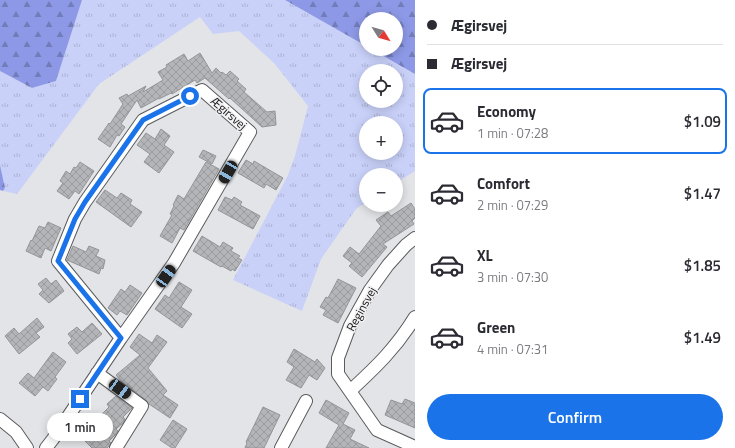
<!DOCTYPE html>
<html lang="en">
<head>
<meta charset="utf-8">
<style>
  :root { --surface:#fff; --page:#f7f7f7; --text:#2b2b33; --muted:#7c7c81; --line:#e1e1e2; --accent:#1a73e8 }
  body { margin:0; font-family:"Titillium Web",sans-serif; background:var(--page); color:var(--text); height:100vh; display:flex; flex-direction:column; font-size:15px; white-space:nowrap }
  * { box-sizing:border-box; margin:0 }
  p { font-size:13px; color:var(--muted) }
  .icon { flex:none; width:22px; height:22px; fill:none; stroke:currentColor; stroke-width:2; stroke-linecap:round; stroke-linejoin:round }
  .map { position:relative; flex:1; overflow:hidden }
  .panel { display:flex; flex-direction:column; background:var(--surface); width:320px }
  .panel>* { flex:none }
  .top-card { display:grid; align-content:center; height:88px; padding:0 12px; background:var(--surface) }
  .needle { width:26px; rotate:127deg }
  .controls { position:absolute; left:359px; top:12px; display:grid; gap:8px }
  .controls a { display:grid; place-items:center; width:44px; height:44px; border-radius:50%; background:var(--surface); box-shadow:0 2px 10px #0003; font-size:20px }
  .end { position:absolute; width:18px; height:18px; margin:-9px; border:5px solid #1a73e8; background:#fff; box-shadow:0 0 0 2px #fff }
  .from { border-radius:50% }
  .bubble { position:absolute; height:28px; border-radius:14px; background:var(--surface); box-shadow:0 2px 10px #0003; font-size:13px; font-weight:600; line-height:28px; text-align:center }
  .car { position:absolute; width:12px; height:24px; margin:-12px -6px; border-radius:5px; box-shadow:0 0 3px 1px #0007; background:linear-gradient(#222 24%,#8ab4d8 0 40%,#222 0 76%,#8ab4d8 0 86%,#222 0) }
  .top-card b { display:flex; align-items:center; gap:14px; height:38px; font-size:15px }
  .top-card b+b { border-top:1px solid var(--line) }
  .top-card i { width:10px; height:10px; background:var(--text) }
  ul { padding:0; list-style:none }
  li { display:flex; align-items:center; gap:12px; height:66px; margin:0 8px 6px; padding:0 4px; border:2px solid transparent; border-radius:8px }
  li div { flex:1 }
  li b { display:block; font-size:15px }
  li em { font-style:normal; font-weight:600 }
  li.selected { border-color:var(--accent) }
  li>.icon { width:36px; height:36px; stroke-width:1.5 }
  .primary-button { display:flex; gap:8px; margin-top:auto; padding:8px 12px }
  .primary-button a { flex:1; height:46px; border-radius:24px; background:var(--accent); color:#fff; font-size:16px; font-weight:600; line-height:46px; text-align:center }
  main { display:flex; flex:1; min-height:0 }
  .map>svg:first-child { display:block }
  .grass { fill:url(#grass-tufts); fill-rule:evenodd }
  .forest { fill:url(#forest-firs) }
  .building { fill:url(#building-cross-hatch); stroke:#949598 }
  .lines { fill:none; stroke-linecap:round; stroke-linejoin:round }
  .minor-casing { stroke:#5a5b5d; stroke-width:14 }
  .minor { stroke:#fff; stroke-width:12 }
  .route { stroke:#1a73e8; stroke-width:5 }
  .labels { text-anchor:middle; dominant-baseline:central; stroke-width:3; stroke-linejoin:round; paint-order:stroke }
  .street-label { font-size:12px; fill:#171718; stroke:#f1f1f4 }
</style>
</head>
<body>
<main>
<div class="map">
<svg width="415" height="448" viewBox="0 0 415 448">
  <defs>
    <pattern id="grass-tufts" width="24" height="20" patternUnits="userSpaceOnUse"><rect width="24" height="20" fill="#c9d1f9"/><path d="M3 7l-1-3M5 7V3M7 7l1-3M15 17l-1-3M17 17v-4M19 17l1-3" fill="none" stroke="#acb3d5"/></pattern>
    <pattern id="forest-firs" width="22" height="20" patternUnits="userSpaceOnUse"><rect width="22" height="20" fill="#8d99e6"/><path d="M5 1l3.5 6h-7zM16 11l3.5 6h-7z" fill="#727cb9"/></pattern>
    <pattern id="building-cross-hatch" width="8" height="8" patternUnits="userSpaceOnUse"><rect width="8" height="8" fill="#b4b5b8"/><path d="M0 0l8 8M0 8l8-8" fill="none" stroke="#9a9b9d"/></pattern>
  </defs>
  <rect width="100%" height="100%" fill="#e3e4e7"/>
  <path class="grass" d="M82,0H285L366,46V49H371L415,74V171L396,183V175H366V202L356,209L321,259L302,311L233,280L288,175L295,156L308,106L274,63L239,31L213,34L200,17L99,84L17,194L3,191L5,188L0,165V71L32,88L56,81ZM366,71H396V101H366ZM366,123H396V153H366Z"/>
  <path class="forest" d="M0,0H82L56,81L32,88L0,71Z
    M285,0H415V74L371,49H396V19H366V46Z
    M0,165L5,188L3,191L0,190Z"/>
  <path class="building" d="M200,53L212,73L216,68L221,73L222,72L226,75L230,71L239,79L237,81L246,89L244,92L267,112L275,111L276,125L262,127L230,98L229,99L205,78L197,83L195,80L172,94L171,93L159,99V98L141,108L137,100L121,124L125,127L119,136L117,135L110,147L98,139L109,123L110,124L123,104L119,98L127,94L128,96L146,86L143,92L163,80L158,72L167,67L166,65L184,54L188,61Z
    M161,129L170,136L164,145L174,152L159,173L144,162L150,154L137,145L146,133L155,139Z
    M203,150L216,156L212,164L199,157Z
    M246,160L253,164L254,161L283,178L276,190L266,184L264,188L238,173Z
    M80,162L94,171L79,194L75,191L69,199L57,191L63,183L60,181L66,171L70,174L74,167L76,168Z
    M206,162L219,169L184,230L180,228L172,243L160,236L172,215L170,214L174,206L173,205L178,195L184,199Z
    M105,190L117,198L121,193L132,200L130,204L142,212L131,227L96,202Z
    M225,197L232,200L234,197L242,202L240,205L260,216L253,229L218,210Z
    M411,203L415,209V218L412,221L414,224L383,244L387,247L362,277L349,266L352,263L343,256L350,247L359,254L381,226L376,220L388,212L391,216Z
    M48,222L61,228L51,251L45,248L41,258L26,251L31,240L32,241L39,226L45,228Z
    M202,236L220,247L223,242L233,248L231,251L240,256L238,258L242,260L235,271L232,269L231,271L222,266L221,267L193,251Z
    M73,246L86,252L89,246L99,250L96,256L105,260L103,269L101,268L99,274L67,260Z
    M46,278L51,284L56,280L64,291L49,303L39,294L43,290L38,284Z
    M338,279L356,288L338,323L323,315L326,310L320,307L326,297L328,298Z
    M179,282L192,290L181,307L192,314L182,328L155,309L165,295L169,298Z
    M130,285L142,293L127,315L120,311L117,315L108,308L121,289L125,292Z
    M37,318L44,327L36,333L40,337L19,354L5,336L14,328L19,334Z
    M92,323L102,334L77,354L68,343L72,339L68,334L77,327L82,332Z
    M139,334L152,343L157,335L167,342L148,368L167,391L163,395L178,405L170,418L149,404L146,400L123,383L116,375L140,355L130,347Z
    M294,349L315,362L317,359L325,368L317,380L309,375L301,388L286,380L294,367L287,362Z
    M53,352L66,362L55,377L57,379L48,391L43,387L35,396L19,383L28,373L34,378Z
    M116,396L132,408L123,417L125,419L123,423L116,429L118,431L115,435L109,441L111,443L109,446L107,448H92L85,441L95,431L92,429L102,420L99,417L109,407L107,404Z
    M405,399L415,403V428L385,415L391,400L402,404Z
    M326,400L349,413L343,424L355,430L350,439L369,448H326L339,425L319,413Z
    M263,407L280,415L264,448H245L247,443L246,442Z
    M173,420L187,429L175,448H172L160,440Z"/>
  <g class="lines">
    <defs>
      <path id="minor" d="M415,238L406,245L388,265L370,290L350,326L338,358V374L377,430L415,447
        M97,373L142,406L116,448
        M350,391C376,367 396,348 415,317
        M0,419L16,432L27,448
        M46,448L53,439L121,338L174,263L250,132L202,90L143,120L85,202L75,219L58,261L121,338
        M281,448L306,401"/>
    </defs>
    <use href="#minor" class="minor-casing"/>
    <use href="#minor" class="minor"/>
  </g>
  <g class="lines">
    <path class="route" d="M80,399L121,338L58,261L75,219L85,202L143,120L190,96"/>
  </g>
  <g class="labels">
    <g class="street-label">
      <text transform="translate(229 113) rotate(41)">Ægirsvej</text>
      <text transform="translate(361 309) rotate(-61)">Reginsvej</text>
    </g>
  </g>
</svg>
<div class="controls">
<a><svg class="needle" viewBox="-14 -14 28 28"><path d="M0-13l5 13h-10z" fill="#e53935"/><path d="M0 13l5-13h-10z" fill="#7c7c81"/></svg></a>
<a><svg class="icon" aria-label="locate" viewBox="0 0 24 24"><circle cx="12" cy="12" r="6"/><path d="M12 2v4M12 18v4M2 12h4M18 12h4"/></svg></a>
<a>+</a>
<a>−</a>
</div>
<i class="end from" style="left:190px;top:96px"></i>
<i class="end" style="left:80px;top:399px"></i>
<div class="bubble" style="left:47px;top:413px;width:66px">1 min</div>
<i class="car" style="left:228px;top:172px;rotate:210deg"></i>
<i class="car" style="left:166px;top:276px;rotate:35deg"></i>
<i class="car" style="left:120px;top:389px;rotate:126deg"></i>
</div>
<section class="panel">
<div class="top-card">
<b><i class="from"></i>Ægirsvej</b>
<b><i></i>Ægirsvej</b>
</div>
<ul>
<li class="selected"><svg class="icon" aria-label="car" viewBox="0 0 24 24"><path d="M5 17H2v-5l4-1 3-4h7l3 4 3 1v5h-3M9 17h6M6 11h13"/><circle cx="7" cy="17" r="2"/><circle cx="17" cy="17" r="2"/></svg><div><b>Economy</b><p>1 min · 07:28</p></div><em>$1.09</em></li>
<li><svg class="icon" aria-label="car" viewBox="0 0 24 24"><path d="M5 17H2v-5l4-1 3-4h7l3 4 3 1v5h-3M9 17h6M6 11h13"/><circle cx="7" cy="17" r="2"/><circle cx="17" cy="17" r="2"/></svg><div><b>Comfort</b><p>2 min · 07:29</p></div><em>$1.47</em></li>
<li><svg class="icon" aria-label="car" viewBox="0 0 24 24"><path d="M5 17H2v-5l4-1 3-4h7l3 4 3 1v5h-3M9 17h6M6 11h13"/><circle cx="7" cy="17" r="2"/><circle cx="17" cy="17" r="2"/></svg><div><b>XL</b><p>3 min · 07:30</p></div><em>$1.85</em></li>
<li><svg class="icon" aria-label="car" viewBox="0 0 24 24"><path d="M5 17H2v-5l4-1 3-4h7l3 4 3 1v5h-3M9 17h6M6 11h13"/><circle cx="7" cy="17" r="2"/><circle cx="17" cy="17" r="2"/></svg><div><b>Green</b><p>4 min · 07:31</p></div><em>$1.49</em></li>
</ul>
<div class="primary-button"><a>Confirm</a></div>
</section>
</main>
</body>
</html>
